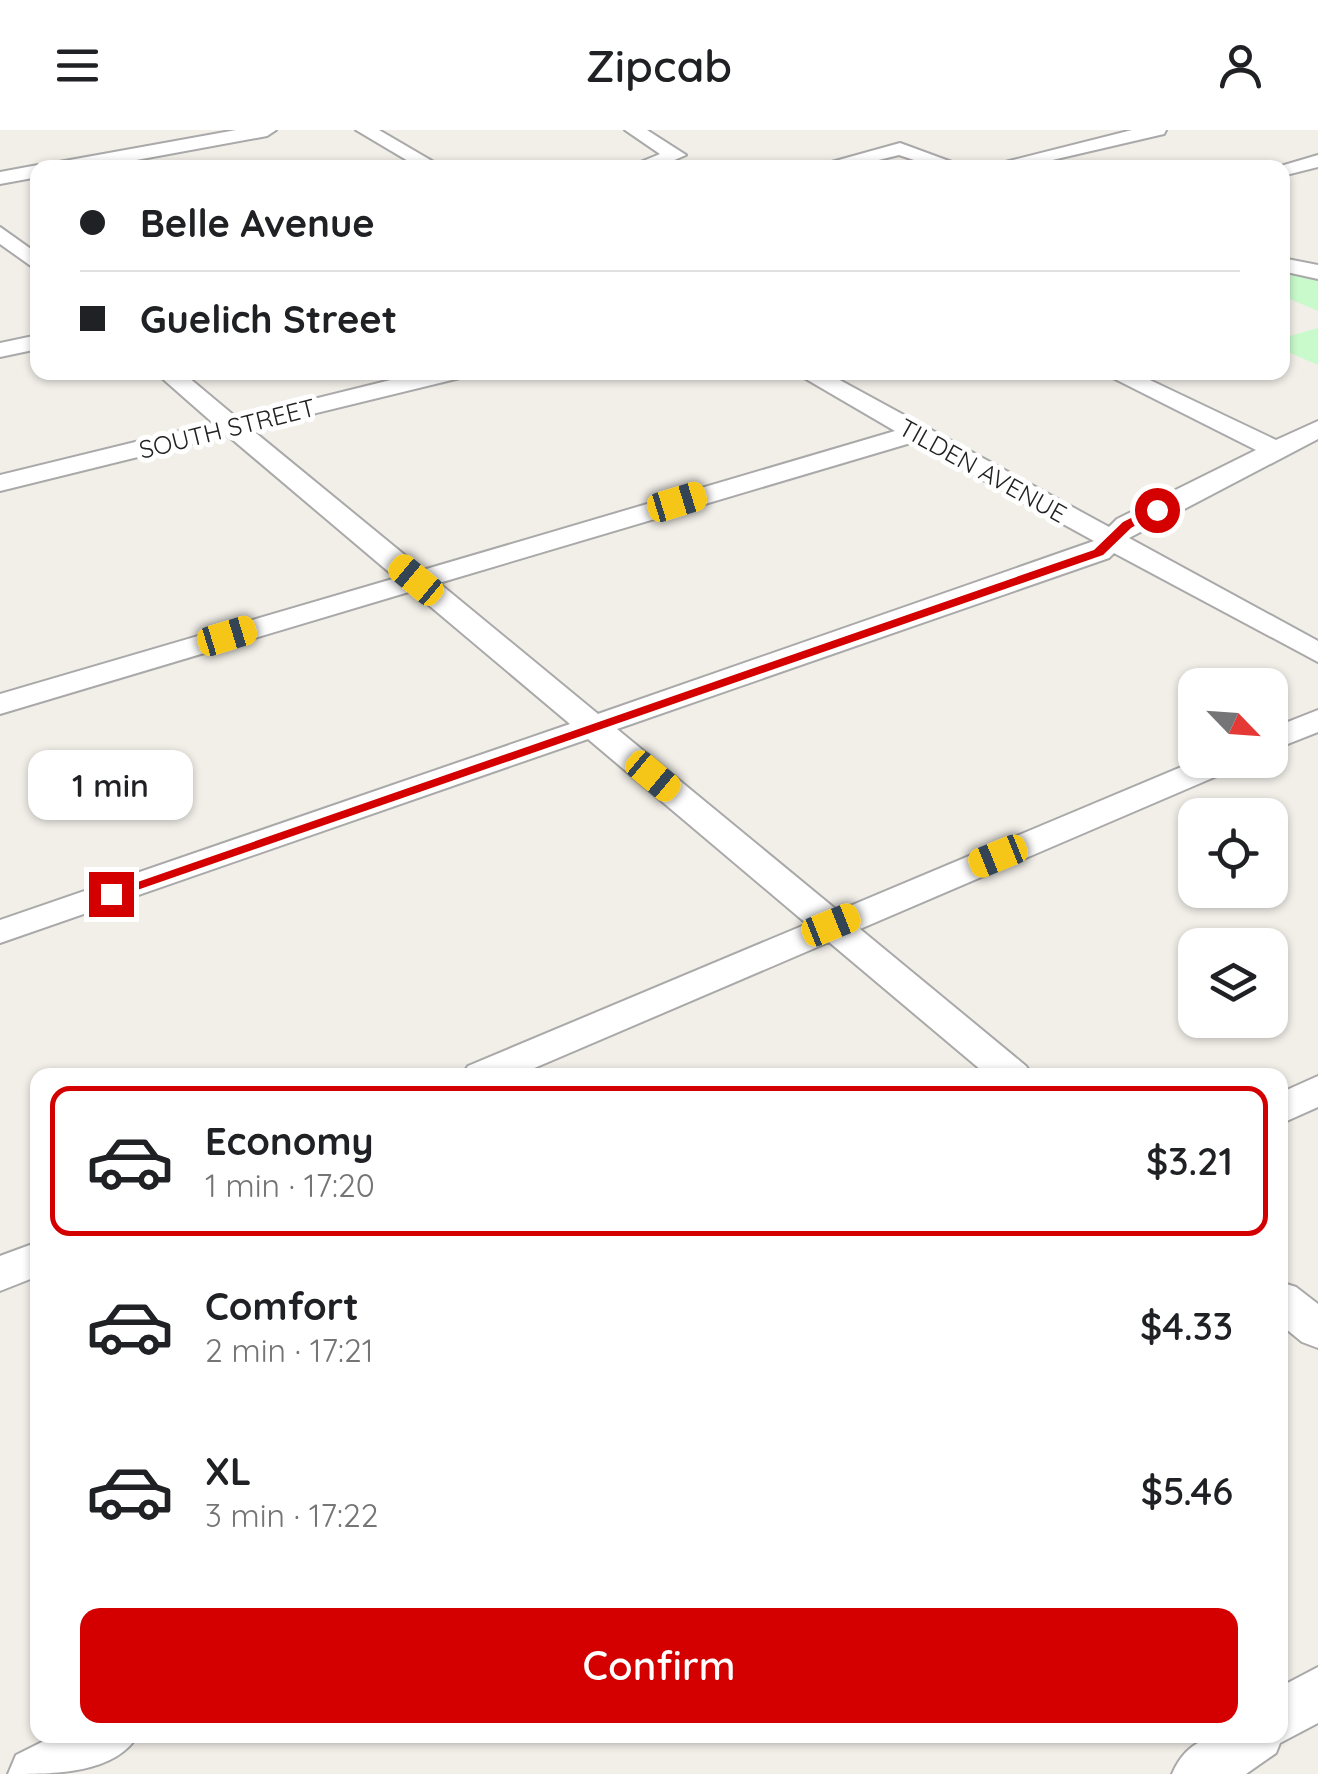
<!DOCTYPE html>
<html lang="en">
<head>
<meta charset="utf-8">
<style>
  :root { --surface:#fff; --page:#f6f6f6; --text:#202124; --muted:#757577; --line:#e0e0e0; --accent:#d40000 }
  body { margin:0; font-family:Quicksand,sans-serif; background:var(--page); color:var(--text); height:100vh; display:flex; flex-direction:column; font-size:38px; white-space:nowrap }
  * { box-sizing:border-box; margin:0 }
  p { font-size:32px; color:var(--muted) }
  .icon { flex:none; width:55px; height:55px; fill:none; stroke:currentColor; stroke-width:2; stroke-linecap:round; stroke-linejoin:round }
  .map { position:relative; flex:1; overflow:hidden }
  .details { position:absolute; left:30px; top:938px; width:1258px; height:675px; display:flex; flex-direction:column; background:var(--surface); border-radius:20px; box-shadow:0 2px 8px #0004 }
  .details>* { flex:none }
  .banner { position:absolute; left:30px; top:30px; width:1260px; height:220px; border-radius:20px; box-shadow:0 2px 8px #0004; display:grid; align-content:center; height:220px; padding:0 50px; background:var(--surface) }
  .needle { width:65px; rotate:115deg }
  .tools { position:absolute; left:1178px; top:538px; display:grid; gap:20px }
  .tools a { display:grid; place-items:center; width:110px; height:110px; border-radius:20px; background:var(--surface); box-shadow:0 2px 8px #0004; font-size:50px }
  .end { position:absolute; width:45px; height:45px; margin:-22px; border:12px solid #d40000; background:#fff; box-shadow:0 0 0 5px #fff }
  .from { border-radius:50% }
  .bubble { position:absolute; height:70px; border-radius:20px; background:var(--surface); box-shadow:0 2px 8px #0004; font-size:32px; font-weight:600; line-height:70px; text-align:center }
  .car { position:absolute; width:30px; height:60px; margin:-30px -15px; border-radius:12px; box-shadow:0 0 8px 2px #0007; background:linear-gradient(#f5c518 24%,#345 0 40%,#f5c518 0 76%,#345 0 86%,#f5c518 0) }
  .banner b { display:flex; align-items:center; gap:35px; height:95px; font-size:38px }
  .banner b+b { border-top:2px solid var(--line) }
  .banner i { width:25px; height:25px; background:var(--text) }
  ul { padding:18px 0 0; list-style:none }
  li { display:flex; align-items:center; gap:30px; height:150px; margin:0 20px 15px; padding:0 30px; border:5px solid transparent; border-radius:20px }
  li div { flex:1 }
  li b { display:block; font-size:38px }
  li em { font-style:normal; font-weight:600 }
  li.current { border-color:var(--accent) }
  li>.icon { width:90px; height:90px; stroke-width:1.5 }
  .cta { display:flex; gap:20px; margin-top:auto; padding:20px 50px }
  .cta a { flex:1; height:115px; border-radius:20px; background:var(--accent); color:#fff; font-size:40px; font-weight:600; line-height:115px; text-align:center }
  header { display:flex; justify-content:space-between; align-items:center; height:130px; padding:0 50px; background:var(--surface); font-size:45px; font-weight:600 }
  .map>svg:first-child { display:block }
  .park { fill:#c8facc }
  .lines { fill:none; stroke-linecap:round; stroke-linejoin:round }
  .minor-casing { stroke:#a9a9a9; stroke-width:4 }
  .minor { fill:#fff; fill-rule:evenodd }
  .route { fill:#d40000 }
  .labels { text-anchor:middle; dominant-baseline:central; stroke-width:10; stroke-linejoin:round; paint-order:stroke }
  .far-street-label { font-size:25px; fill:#222; stroke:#fff }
</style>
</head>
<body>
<header><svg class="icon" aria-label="menu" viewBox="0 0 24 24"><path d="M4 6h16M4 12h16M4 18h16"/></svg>Zipcab<svg class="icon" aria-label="person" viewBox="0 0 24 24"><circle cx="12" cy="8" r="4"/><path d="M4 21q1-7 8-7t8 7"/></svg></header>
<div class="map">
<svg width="1318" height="1644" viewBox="0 0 1318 1644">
  <rect width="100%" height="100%" fill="#f2efe9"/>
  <path class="park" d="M1298,143L1318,148V181L1283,166V148Z
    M1318,198V235L1283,220V208Z"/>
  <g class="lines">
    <defs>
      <path id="minor" d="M236,0H276L267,6L93,38H50L59,32Z
        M356,0H379L444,38H420Z
        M625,0H647L686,25L656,38H626L660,24Z
        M1132,0H1166L1164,4L1018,38H981Z
        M900,13L968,38H938L899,25L846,38H810Z
        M1318,25V37L1282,46V38H1274Z
        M38,35L45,38H38V47L0,54V42Z
        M0,97L38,124V141L0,114Z
        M1282,128L1318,135V149L1282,141Z
        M38,205V219L0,227V213Z
        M155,242H182L237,288L423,242H467L464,247L251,299L423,440L895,301L794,242H825L1109,397L1117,389L1256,320L1101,242H1133L1276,310L1318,291V309L1129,408L1318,511V532L1114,423L1109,428L617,599L838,781L1198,630H1243L1238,637L860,799L1026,936L1032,945H987L829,812L518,945H462L468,936L807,794L588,609L0,813V790L570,594L412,461L0,584V564L396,448L227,305L0,361V345L213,293ZM914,312L1094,411L598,584L439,453Z
        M1318,580V602L1270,621V599Z
        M1318,946V977L1280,994V963Z
        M38,1112V1146L0,1161V1126Z
        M1280,1152L1296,1157L1318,1174V1218L1302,1212L1280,1194Z
        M1318,1537V1593L1280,1613L1276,1623L1246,1644H1172C1193,1595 1235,1605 1280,1605V1557Z
        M56,1605H138C115,1644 54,1644 8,1644L16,1625Z"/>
    </defs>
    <use href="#minor" class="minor-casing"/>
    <use href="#minor" class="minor"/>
  </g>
  <path class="route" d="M1153,377L1163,380L1131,398L1103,425L117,767L103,764L1094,420L1123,392Z"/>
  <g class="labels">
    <g class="far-street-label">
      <text transform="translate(227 298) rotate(-14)">SOUTH STREET</text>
      <text transform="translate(983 340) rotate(29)">TILDEN AVENUE</text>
    </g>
  </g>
</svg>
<div class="tools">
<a><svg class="needle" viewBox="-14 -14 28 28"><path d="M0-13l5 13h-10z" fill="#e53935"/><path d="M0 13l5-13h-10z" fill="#757577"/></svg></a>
<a><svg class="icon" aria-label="locate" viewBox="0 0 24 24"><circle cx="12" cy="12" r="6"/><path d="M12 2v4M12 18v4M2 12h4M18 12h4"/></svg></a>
<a><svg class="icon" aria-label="layers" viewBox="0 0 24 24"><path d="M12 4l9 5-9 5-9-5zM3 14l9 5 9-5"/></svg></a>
</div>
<i class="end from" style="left:1157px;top:380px"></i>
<i class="end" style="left:111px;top:764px"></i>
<div class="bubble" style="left:28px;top:620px;width:165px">1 min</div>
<i class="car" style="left:677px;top:372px;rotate:73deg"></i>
<i class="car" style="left:416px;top:450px;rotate:310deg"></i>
<i class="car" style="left:227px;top:506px;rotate:73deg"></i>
<i class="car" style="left:653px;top:646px;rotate:130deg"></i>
<i class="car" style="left:998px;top:726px;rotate:248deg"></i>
<i class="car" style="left:831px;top:795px;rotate:68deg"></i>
<div class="banner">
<b><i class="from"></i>Belle Avenue</b>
<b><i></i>Guelich Street</b>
</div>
<section class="details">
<ul>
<li class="current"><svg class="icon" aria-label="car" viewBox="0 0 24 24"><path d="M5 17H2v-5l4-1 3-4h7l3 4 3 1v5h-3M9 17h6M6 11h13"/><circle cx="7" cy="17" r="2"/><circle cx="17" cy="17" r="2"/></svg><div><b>Economy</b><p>1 min · 17:20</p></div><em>$3.21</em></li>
<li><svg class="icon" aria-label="car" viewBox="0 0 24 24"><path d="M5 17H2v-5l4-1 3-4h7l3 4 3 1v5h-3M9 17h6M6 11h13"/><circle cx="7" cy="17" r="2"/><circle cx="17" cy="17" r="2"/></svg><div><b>Comfort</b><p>2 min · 17:21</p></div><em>$4.33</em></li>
<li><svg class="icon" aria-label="car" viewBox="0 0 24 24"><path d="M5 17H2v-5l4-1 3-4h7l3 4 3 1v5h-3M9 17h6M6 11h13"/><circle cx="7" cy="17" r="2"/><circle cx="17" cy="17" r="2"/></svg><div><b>XL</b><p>3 min · 17:22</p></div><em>$5.46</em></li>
</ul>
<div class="cta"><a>Confirm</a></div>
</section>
</div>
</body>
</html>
